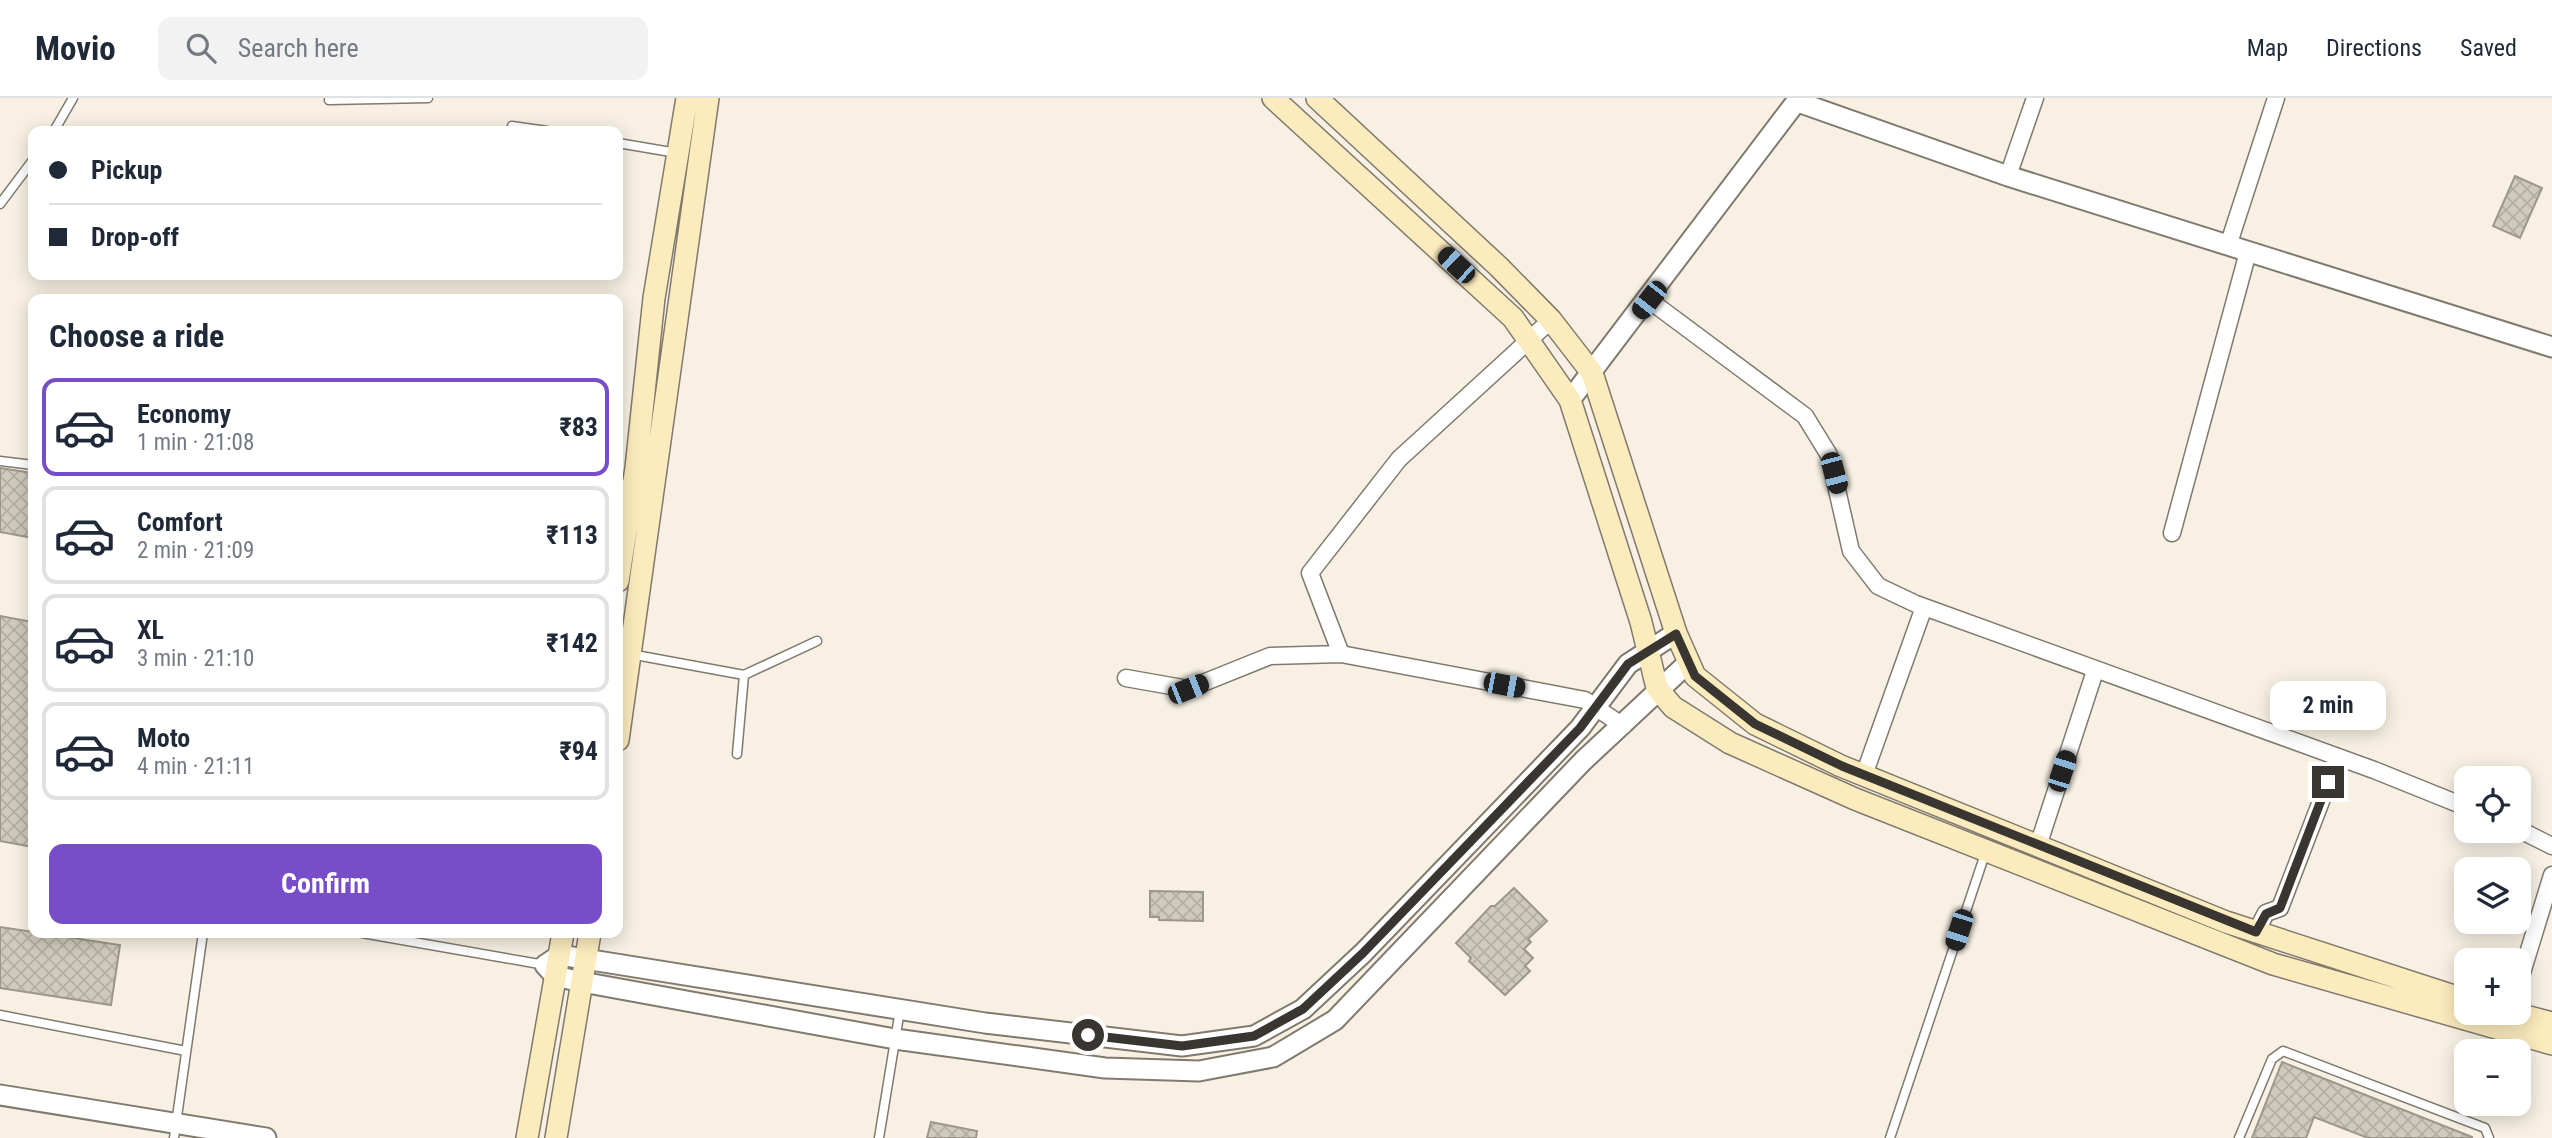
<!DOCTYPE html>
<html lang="en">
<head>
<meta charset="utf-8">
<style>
  :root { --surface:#fff; --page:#f2f2f3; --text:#1f2937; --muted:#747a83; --line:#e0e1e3; --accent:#774ec7 }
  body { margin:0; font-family:"Roboto Condensed",sans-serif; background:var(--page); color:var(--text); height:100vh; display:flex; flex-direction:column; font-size:26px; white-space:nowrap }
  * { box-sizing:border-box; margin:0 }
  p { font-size:23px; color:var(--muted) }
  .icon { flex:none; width:38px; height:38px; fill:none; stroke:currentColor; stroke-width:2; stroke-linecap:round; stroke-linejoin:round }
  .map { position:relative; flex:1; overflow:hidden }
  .drawer { position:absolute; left:28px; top:196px; width:595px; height:644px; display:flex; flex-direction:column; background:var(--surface); border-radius:14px; box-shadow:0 4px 18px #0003 }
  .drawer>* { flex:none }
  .guide { position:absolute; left:28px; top:28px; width:595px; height:154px; border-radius:14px; box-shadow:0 4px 18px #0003; display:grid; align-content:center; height:154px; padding:0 21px; background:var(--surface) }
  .tools { position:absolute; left:2454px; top:668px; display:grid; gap:14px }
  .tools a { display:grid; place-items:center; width:77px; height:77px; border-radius:14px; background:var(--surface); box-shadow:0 4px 18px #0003; font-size:35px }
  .end { position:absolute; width:32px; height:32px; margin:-16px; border:9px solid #393631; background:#fff; box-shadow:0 0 0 4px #fff }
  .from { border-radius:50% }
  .bubble { position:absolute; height:49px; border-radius:14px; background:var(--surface); box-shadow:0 4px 18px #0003; font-size:23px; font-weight:700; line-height:49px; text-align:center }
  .car { position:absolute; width:21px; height:42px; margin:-21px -10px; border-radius:9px; box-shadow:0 0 5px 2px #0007; background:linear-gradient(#222 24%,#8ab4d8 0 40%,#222 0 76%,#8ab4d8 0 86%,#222 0) }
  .guide b { display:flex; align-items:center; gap:24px; height:66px; font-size:26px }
  .guide b+b { border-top:2px solid var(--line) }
  .guide i { width:18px; height:18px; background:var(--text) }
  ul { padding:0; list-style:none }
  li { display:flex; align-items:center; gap:21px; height:98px; margin:0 14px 10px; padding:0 7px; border:4px solid var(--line); border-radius:14px }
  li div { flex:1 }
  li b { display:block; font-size:26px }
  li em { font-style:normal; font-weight:700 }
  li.current { border-color:var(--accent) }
  li>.icon { width:63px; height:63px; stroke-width:1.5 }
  h2 { padding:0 21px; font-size:32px; line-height:84px }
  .action { display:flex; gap:14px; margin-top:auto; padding:14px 21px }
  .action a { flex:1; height:80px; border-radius:14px; background:var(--accent); color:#fff; font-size:28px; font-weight:700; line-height:80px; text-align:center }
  header { display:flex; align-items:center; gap:42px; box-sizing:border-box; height:98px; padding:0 35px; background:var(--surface); border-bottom:2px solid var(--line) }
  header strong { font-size:33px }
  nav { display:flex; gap:38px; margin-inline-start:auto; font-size:24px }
  .search { width:490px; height:63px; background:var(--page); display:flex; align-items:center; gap:18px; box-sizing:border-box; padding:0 24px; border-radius:14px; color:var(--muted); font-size:26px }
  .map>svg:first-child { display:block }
  .building { fill:url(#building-cross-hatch); stroke:#9d978a; stroke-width:2 }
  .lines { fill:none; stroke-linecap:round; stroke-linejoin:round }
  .service-casing { stroke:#807a6e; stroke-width:11 }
  .minor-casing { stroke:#807a6e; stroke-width:19 }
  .tertiary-casing { stroke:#807a6e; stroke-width:23 }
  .secondary-casing { stroke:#807a6e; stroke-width:24 }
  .service { stroke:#fff; stroke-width:8 }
  .minor { stroke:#fff; stroke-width:16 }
  .tertiary { stroke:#fff; stroke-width:19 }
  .secondary { stroke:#fcebbd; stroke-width:21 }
  .route { stroke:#393631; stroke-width:9 }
</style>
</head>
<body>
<header>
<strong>Movio</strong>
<div class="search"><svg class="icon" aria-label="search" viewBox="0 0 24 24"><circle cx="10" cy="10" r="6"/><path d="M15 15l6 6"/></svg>Search here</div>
<nav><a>Map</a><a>Directions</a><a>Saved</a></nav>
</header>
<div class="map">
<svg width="2552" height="1040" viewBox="0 0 2552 1040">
  <defs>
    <pattern id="building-cross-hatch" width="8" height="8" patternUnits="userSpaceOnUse" patternTransform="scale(1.75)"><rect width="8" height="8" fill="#d0cabd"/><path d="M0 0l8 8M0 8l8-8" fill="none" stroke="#b3aea3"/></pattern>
  </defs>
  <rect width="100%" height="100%" fill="#f7f0e3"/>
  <path class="building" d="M2515,78L2542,90L2520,140L2493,128Z
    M0,370L33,375V440L0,434Z
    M0,518L33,524V749L0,743Z
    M1514,790L1547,823L1528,841L1531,844L1524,851L1533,860L1525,868L1530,873L1505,897L1469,863L1471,860L1456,845L1491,808H1495Z
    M1150,793L1203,794V823L1159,822V819H1150Z
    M0,829L120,847L111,907L0,890Z
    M2282,964L2472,1039V1040H2368L2314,1019L2306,1040H2252Z
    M931,1024L977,1033L976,1040H927Z"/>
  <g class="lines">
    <defs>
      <path id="service" d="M329,2L428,0
        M512,28L547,33
        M54,33L73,0
        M618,45L677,55
        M0,106L33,62
        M0,363L33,367
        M618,381L629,396
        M630,556L744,577L817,543
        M737,656L744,577
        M362,835L545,867
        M0,917L186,953
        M174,1040L203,835
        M879,1040L900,912
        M1890,1040L1986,753
        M2239,1040L2272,961L2283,953L2485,1030L2489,1040"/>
      <path id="minor" d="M2008,78L2035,0
        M2228,148L2276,0
        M1649,202L1805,318L1829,357L1851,453L1878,488L1916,506L2374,672L2466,709
        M2172,435L2248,154
        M1341,556L1310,475L1399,361L1551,222
        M1126,580L1188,591L1270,558L1341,556L1585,602L1623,628
        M1864,677L1924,509
        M2518,731L2552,748
        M2038,748L2095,573
        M2256,834L2266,815L2280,810L2338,659
        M2518,888L2552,777"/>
      <path id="tertiary" d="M1798,4L2008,78L2552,249
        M1570,302L1799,0
        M1676,535L1628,566L1580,630L1363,855L1303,911L1254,938L1182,948L985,925L560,857L545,867L555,878L582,884L895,941L1105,970L1199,973L1273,959L1335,922L1583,663L1689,564
        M0,997L266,1040"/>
      <path id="secondary" d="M1273,0L1513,220L1570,302L1641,524L1657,590L1673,609L1730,645L1855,701L2273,866L2552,946
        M1317,0L1499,169L1551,222L1592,275L1676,535L1695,578L1755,626L1841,668L2226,824L2466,902
        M618,483L636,370L654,200L687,0
        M618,642L708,0
        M2514,915L2552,925
        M527,1040L563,835
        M556,1040L590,835"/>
    </defs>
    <use href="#service" class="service-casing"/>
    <use href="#minor" class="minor-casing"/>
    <use href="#tertiary" class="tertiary-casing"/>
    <use href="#secondary" class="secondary-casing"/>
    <use href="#service" class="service"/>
    <use href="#minor" class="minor"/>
    <use href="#tertiary" class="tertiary"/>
    <use href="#secondary" class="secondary"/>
  </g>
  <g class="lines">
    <path class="route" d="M1088,937L1182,948L1254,938L1303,911L1363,855L1580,630L1628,566L1676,536L1695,578L1755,626L1842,668L2256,834L2266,816L2280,810L2328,684"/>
  </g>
</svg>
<div class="tools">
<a><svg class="icon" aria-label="locate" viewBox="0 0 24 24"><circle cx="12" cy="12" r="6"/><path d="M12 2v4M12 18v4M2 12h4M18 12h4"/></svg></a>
<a><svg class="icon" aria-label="layers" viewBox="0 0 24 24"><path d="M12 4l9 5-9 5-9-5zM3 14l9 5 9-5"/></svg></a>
<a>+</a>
<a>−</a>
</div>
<i class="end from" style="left:1088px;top:937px"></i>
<i class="end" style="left:2328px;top:684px"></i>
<div class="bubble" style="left:2270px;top:583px;width:116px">2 min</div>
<i class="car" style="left:1456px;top:167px;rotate:313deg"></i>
<i class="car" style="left:1649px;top:202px;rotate:218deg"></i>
<i class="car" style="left:1834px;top:375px;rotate:165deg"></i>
<i class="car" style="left:1504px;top:587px;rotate:101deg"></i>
<i class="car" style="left:1188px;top:591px;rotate:68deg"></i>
<i class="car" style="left:2062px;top:673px;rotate:18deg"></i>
<i class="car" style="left:1959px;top:832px;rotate:198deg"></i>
<div class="guide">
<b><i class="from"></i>Pickup</b>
<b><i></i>Drop-off</b>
</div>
<section class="drawer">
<h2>Choose a ride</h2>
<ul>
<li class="current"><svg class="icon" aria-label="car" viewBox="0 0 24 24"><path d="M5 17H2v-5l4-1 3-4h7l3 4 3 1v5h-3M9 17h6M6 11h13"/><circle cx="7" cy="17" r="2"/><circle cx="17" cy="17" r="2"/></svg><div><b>Economy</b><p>1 min · 21:08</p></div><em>₹83</em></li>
<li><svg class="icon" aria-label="car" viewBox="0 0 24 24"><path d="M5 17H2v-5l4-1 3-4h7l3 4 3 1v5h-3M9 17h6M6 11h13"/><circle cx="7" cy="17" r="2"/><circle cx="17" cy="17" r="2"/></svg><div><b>Comfort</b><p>2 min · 21:09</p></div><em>₹113</em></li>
<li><svg class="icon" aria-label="car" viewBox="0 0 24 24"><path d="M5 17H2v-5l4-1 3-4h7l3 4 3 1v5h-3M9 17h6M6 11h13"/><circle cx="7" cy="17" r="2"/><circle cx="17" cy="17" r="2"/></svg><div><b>XL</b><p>3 min · 21:10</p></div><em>₹142</em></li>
<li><svg class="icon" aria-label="car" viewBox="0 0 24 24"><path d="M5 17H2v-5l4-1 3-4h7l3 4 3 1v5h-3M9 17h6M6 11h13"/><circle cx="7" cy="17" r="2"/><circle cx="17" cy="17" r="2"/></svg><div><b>Moto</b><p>4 min · 21:11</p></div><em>₹94</em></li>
</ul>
<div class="action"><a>Confirm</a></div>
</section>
</div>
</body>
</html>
